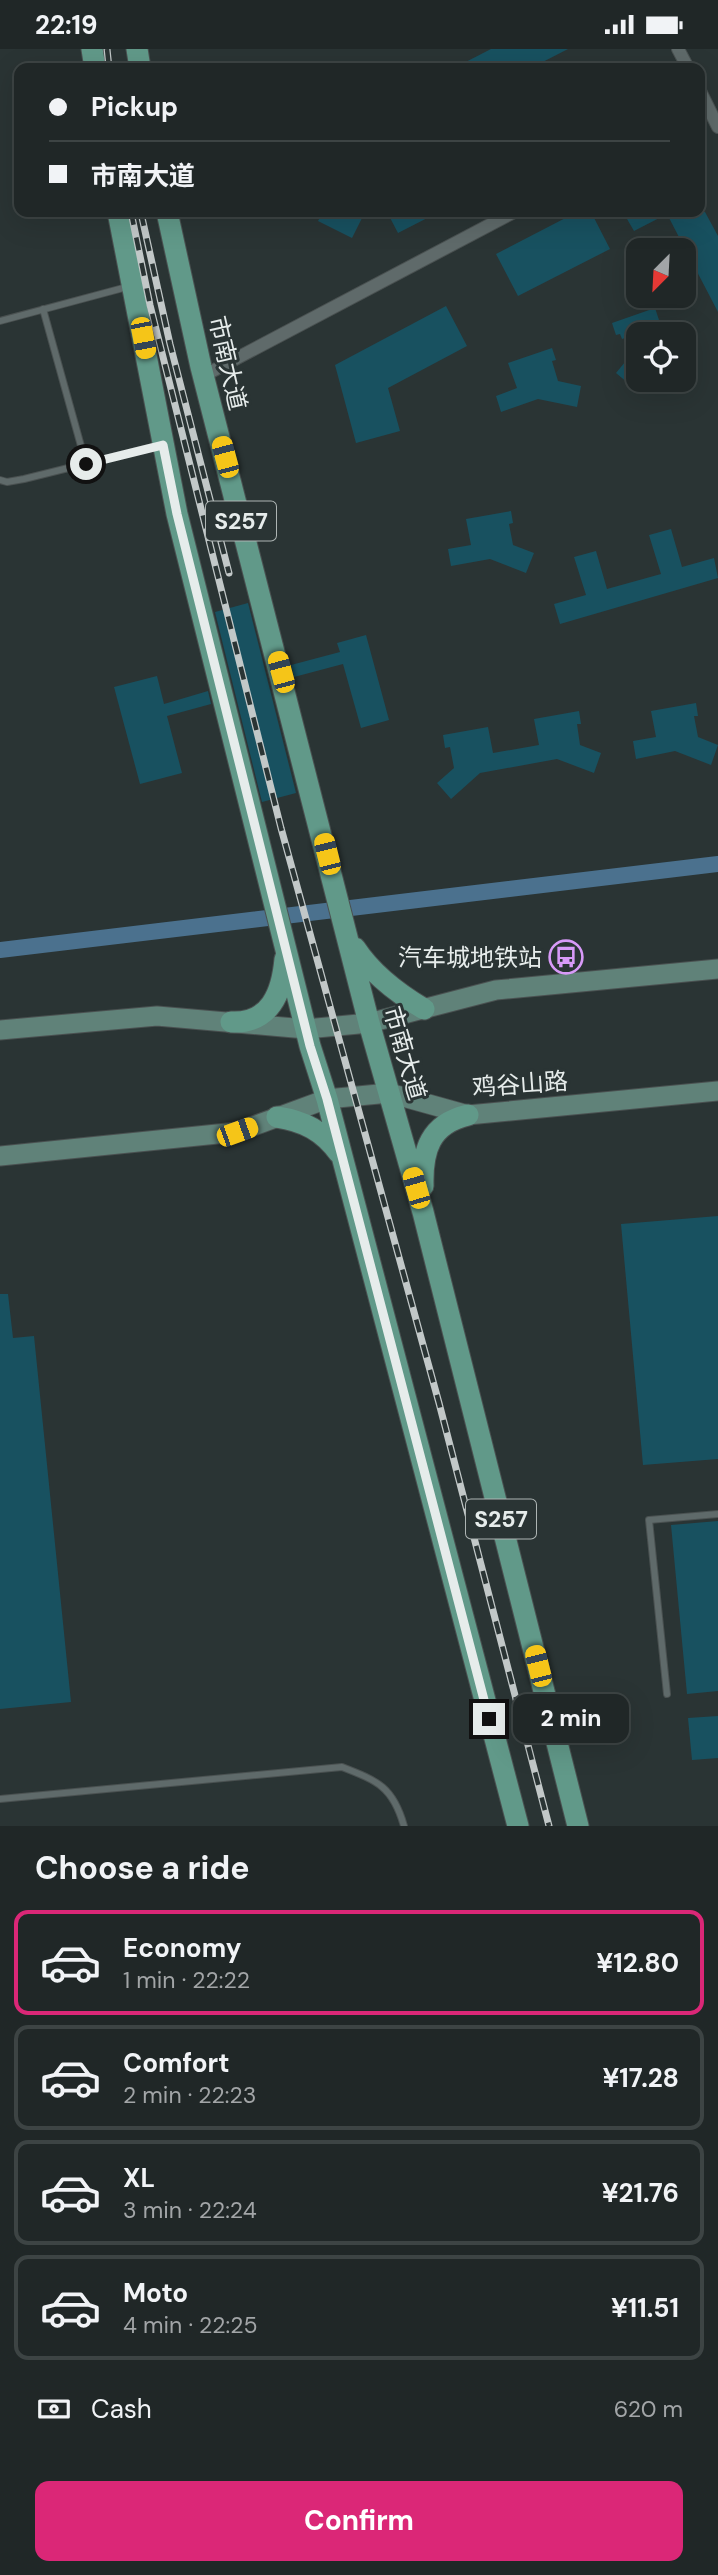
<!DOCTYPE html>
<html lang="en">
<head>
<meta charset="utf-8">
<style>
  :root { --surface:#202727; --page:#282f2f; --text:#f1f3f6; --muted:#a2a5a7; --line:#3d4444; --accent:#db2777 }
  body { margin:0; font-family:"DM Sans","Noto Sans SC",sans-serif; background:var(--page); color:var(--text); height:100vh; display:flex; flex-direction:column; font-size:26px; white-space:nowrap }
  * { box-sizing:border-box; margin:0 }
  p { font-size:23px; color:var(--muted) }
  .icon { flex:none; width:38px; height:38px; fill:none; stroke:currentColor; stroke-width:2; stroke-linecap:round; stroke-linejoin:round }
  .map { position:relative; height:1777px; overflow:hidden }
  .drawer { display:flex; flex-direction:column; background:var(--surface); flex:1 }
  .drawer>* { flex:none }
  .top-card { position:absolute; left:14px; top:14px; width:691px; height:154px; border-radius:14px; box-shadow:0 7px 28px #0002,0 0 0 2px var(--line); display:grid; align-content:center; height:154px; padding:0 35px; background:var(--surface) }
  .needle { width:46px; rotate:204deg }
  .tools { position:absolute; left:626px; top:189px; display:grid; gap:14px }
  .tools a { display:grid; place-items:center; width:70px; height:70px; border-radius:14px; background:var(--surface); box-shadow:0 7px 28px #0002,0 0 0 2px var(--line); font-size:35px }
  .end { position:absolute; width:32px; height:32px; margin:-16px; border:9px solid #e6eceb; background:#111; box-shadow:0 0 0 4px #111 }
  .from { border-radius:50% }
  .bubble { position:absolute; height:49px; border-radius:14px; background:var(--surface); box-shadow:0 7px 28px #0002,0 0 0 2px var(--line); font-size:23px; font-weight:700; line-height:49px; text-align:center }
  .car { position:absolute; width:21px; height:42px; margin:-21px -10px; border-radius:9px; box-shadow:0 0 5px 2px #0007; background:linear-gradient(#f5c518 24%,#345 0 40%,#f5c518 0 76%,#345 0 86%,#f5c518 0) }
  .top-card b { display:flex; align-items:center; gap:24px; height:66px; font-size:26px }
  .top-card b+b { border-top:2px solid var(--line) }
  .top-card i { width:18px; height:18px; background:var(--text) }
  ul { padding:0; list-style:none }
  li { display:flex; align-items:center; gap:21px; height:105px; margin:0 14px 10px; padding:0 21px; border:4px solid var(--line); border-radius:14px }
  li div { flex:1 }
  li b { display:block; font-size:26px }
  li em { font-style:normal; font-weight:700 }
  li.current { border-color:var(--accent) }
  li>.icon { width:63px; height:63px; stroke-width:1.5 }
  h2 { padding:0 35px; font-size:32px; line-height:84px }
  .pay { display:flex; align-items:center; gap:18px; height:77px; padding:0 35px; font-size:26px }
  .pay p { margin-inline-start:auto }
  .action { display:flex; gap:14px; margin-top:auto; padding:14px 35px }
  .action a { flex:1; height:80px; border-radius:14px; background:var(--accent); color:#fff; font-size:28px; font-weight:700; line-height:80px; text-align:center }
  .status { display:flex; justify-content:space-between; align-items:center; height:49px; padding:0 35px; background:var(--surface); direction:ltr }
  .status svg { height:19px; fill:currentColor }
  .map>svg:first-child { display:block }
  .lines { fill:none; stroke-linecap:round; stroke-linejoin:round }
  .canal { stroke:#4b718e; stroke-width:16 }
  .building { fill:#185160 }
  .lane-casing { stroke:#4a5151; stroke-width:8 }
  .street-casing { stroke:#4a5151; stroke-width:14 }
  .secondary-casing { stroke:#4a5151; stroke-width:21 }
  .primary-casing { stroke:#4a5151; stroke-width:23 }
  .lane { stroke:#5f6a6a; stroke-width:6 }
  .street { stroke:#5f6a6a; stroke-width:12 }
  .secondary { stroke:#608279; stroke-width:19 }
  .primary { stroke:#619989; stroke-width:21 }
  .rail-casing { stroke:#c2c8c8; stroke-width:7 }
  .rail { stroke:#2a3434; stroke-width:4.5; stroke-dasharray:13; stroke-linecap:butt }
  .route { stroke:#e6eceb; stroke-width:9 }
  .labels { text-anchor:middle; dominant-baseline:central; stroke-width:6; stroke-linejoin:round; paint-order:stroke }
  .shield { fill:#2a3434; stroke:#aeb5b4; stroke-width:2 }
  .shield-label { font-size:23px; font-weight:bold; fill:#e6eceb }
  .street-label { font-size:24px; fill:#e6eceb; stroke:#2a3434 }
  .poi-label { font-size:24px; fill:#e6eceb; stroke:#2a3434; text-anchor:end }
</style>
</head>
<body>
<div class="status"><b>22:19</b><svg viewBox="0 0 49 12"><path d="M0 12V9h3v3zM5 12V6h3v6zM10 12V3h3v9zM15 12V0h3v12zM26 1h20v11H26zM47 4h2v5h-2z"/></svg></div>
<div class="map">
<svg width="718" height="1777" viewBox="0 0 718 1777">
  <rect width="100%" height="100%" fill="#2a3434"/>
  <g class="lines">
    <path class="canal" d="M0,901L718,815"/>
  </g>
  <path class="building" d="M491,0H568L531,19H454Z
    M323,163H365L352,189L318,172Z
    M387,163H439L398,184Z
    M577,163H591L610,200L518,247L496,205Z
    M623,163H705L718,187V263L667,165L634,182Z
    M446,257L467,297L388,339L400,382L356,394L335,316Z
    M655,259L661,277L622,290L620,285L616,286L612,274Z
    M639,296V333L634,339L616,324Z
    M552,299L556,311L552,312L558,332L581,337L577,358L538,350L501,363L496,347L517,339L508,314Z
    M511,462L513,474L509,475L513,496L534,504L526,524L490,510L451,517L448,500L471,496L466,470Z
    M671,480L682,518L714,509L718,529L560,575L554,555L586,546L574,508L596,502L607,540L661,525L649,486Z
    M248,554L296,744L262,753L215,563Z
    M366,586L389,671L361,679L343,615L294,628L291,616L340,603L337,594Z
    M157,627L164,655L208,642L211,655L167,667L182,724L140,735L114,638Z
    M696,654L698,667H694L698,688L718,696L711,716L675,702L636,710L633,692L656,688L651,662Z
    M579,662L581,675H577L580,696L601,704L594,724L557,710L480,724L451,750L437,734L454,719L450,698L445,699L443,686L488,678L493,704L539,696L534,670Z
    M718,1167V1410L643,1416L621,1175Z
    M0,1245H8L13,1289L34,1287L71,1653L0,1660Z
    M718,1472V1642L687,1645L671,1476Z
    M718,1667V1709L692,1711L688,1669Z"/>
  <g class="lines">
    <defs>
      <path id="lane" d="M43,260L86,415
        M0,272L127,238
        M0,431L7,433L24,430L161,396
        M667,1645L649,1471L718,1465
        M0,1750L342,1718C378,1732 393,1738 404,1777"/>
      <path id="street" d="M678,0L688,19
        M700,42L718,78
        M203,327L514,163"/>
      <path id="secondary" d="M0,981L157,967L306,980L369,974L496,941L718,920
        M0,1107L237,1083L327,1050L389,1044L468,1066L718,1042"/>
      <path id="primary" d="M92,0L95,19
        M137,0L140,19
        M118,163L177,465L310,997L327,1050L518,1777
        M167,163L201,318L369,974L423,1163L578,1777
        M355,899C372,925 397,944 424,960
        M231,973C270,975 282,944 285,910
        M277,1068C304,1072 323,1082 339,1104
        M423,1137C422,1101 430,1075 468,1066"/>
    </defs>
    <use href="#lane" class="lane-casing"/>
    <use href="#street" class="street-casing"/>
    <use href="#secondary" class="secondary-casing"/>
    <use href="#primary" class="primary-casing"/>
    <use href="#lane" class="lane"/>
    <use href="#street" class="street"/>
    <use href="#secondary" class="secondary"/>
    <use href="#primary" class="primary"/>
    <defs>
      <path id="rail" d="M107,0L109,19
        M131,163L150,256L281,779L439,1354L549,1777
        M141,164L170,295L229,524"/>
    </defs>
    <use href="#rail" class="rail-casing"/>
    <use href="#rail" class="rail"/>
  </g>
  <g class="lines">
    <path class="route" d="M86,415L163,396L177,465L310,997L327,1050L489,1670"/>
  </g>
  <defs>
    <symbol id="bus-ring" viewBox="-11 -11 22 22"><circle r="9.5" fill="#2a3434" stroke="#d89af8" stroke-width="1.5"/><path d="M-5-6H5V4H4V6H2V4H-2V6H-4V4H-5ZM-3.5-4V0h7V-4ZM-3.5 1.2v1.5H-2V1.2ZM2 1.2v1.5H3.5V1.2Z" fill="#d89af8"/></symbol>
  </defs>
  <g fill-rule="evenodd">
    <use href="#bus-ring" x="547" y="889" width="38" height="38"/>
  </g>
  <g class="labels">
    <g class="shield">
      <rect x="206" y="452.5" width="70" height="39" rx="5"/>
      <rect x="466" y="1450.5" width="70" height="39" rx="5"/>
    </g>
    <g class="shield-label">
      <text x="241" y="472">S257</text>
      <text x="501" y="1470">S257</text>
    </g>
    <g class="street-label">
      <text transform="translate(228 314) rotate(77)">市南大道</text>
      <text transform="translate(405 1004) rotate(74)">市南大道</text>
      <text transform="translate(520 1035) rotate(-4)">鸡谷山路</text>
    </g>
    <g class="poi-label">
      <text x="542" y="908">汽车城地铁站</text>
    </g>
  </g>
</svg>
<div class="tools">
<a><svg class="needle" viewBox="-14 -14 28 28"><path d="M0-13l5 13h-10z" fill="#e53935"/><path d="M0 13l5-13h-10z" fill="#a2a5a7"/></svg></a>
<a><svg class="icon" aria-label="locate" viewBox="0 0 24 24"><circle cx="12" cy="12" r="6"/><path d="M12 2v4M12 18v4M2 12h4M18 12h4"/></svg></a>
</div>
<i class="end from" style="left:86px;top:415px"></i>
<i class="end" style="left:489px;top:1670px"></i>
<div class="bubble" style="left:513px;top:1645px;width:116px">2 min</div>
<i class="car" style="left:143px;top:289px;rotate:169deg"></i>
<i class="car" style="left:225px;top:408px;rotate:345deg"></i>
<i class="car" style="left:281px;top:623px;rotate:345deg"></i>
<i class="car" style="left:327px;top:805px;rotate:346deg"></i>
<i class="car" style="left:237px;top:1083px;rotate:70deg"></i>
<i class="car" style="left:416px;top:1139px;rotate:344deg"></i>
<i class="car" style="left:538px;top:1617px;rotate:346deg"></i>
<div class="top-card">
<b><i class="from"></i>Pickup</b>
<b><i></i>市南大道</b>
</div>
</div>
<section class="drawer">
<h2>Choose a ride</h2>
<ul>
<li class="current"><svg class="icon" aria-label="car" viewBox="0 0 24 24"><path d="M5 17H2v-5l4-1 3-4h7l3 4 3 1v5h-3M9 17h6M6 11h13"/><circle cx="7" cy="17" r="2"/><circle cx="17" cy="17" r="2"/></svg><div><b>Economy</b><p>1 min · 22:22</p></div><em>¥12.80</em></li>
<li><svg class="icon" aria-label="car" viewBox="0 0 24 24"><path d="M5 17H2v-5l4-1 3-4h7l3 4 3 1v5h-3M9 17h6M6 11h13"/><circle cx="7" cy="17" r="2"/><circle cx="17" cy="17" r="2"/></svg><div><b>Comfort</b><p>2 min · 22:23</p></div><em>¥17.28</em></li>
<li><svg class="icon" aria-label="car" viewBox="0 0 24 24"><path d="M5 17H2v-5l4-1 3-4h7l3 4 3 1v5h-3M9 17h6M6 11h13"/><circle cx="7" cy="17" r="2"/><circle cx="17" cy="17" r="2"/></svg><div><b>XL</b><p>3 min · 22:24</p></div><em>¥21.76</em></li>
<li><svg class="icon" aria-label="car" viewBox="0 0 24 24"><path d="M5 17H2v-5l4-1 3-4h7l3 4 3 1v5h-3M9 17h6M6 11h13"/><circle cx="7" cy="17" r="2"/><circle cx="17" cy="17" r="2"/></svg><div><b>Moto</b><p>4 min · 22:25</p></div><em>¥11.51</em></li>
</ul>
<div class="pay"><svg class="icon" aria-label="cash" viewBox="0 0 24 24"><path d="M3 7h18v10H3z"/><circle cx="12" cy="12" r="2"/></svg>Cash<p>620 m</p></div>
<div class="action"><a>Confirm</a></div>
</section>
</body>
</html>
